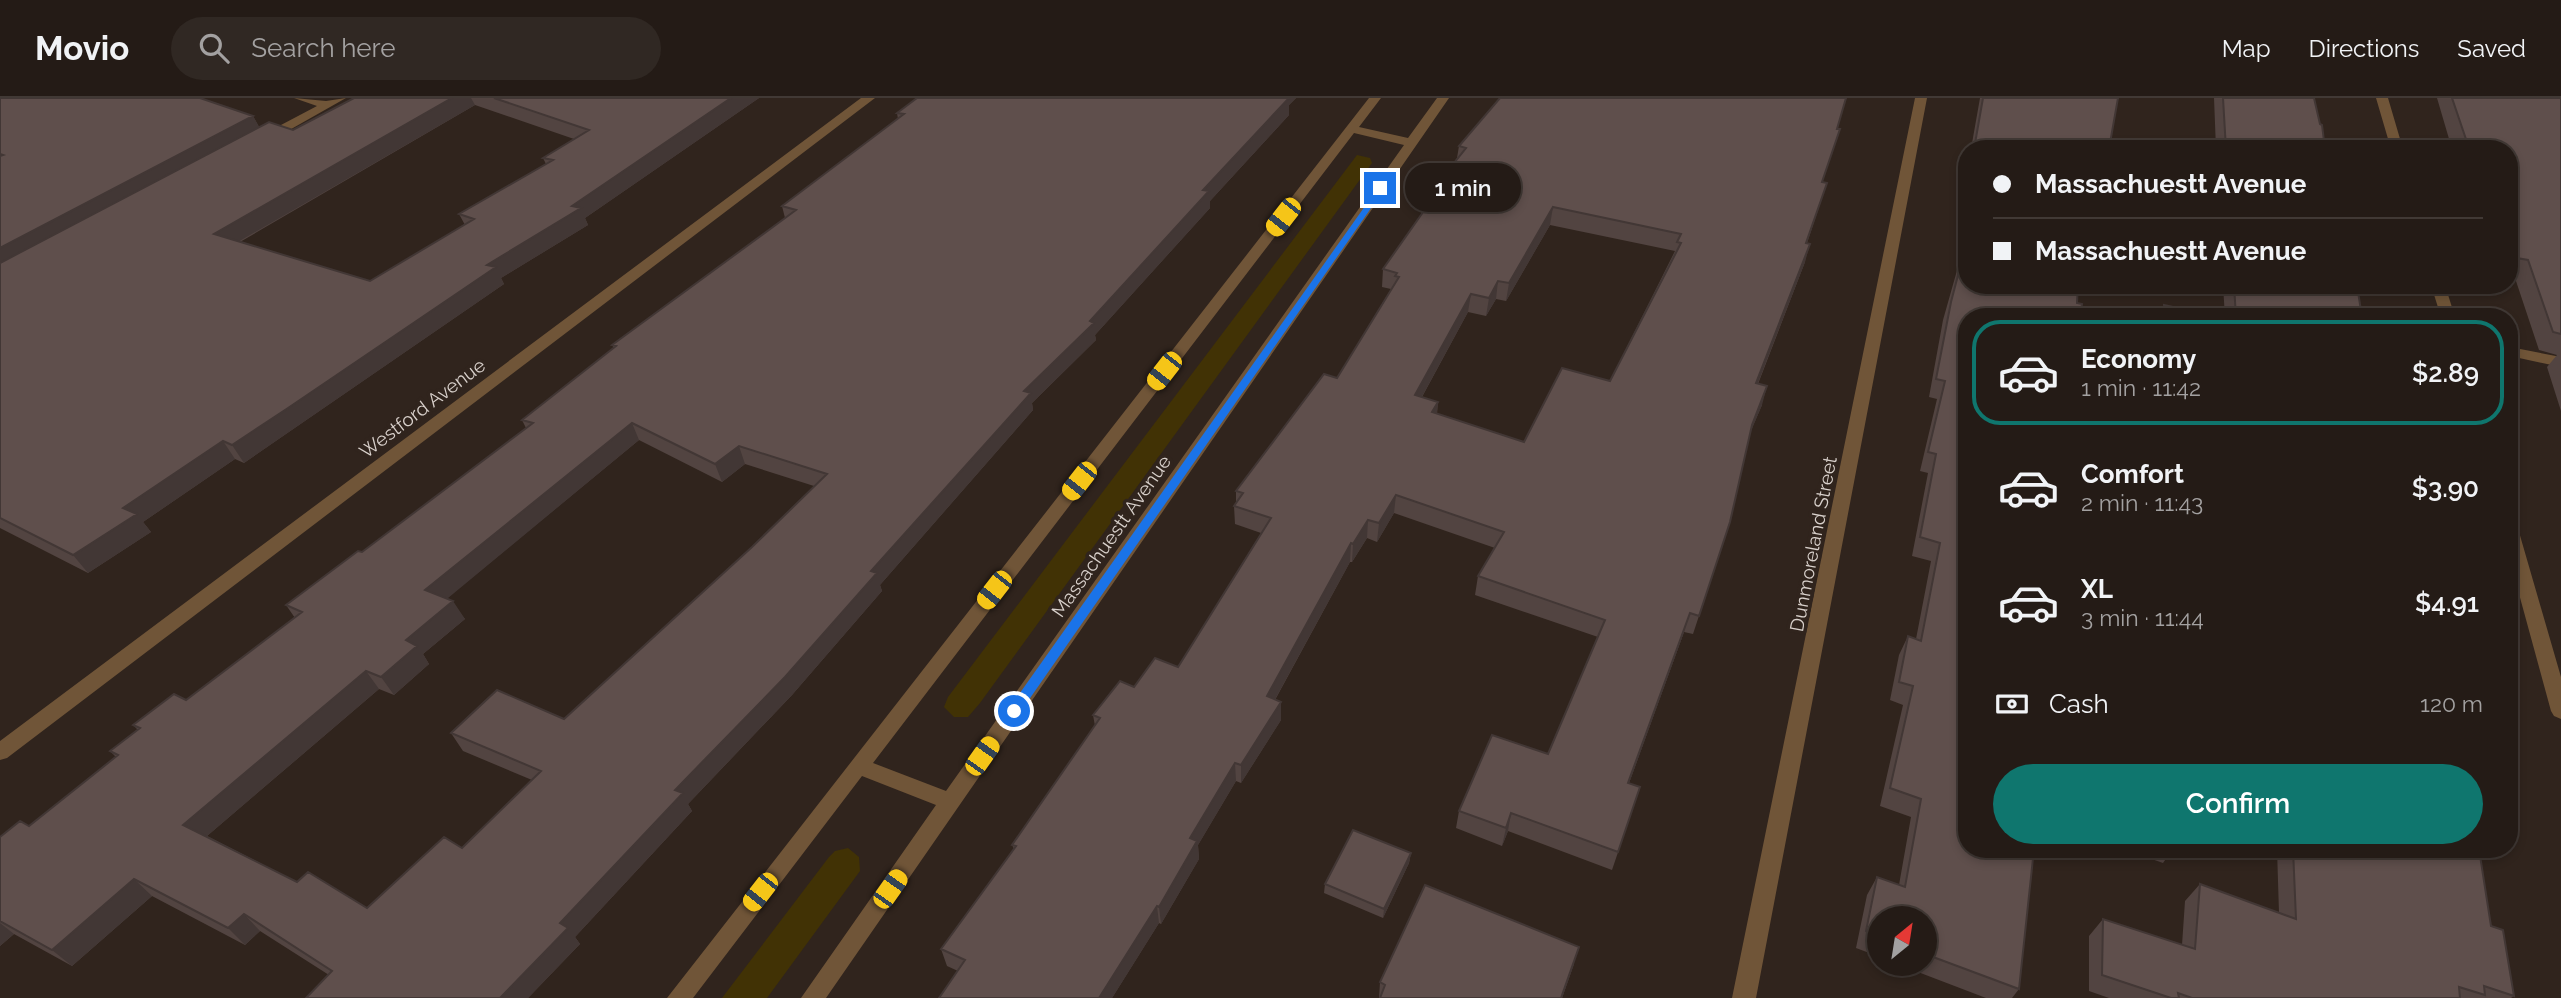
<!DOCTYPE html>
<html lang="en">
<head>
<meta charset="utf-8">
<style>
  :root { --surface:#241b16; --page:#302823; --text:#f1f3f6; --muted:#a3a1a1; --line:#413935; --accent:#0f766e }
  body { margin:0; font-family:Raleway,sans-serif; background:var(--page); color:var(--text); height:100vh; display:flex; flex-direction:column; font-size:26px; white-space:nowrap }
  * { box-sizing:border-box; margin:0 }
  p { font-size:23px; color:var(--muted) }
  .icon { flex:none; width:38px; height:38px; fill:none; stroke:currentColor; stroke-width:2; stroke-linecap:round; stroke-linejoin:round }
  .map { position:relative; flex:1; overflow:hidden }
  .sheet { position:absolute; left:1958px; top:210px; width:560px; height:550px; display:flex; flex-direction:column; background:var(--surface); border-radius:28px; box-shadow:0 4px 10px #0003,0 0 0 2px var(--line) }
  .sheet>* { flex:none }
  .hud { position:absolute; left:1958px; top:42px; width:560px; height:154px; border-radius:28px; box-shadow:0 4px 10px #0003,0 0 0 2px var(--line); display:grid; align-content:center; height:154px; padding:0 35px; background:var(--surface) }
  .needle { width:46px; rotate:30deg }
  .tools { position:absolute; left:1867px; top:808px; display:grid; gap:14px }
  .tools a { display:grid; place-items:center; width:70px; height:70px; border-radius:50%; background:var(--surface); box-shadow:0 4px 10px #0003,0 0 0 2px var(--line); font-size:35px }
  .end { position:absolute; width:32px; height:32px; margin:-16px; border:9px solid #1a73e8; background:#fff; box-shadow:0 0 0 4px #fff }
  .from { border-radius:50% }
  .bubble { position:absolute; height:49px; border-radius:24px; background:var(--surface); box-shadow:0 4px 10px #0003,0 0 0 2px var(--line); font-size:23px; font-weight:600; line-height:49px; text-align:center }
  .car { position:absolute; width:21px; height:42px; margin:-21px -10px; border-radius:9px; box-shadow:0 0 5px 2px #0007; background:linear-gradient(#f5c518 24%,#345 0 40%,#f5c518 0 76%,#345 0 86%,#f5c518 0) }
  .hud b { display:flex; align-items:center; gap:24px; height:66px; font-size:26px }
  .hud b+b { border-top:2px solid var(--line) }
  .hud i { width:18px; height:18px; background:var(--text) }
  ul { padding:12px 0 0; list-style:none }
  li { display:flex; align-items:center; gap:21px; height:105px; margin:0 14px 10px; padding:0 21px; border:4px solid transparent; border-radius:28px }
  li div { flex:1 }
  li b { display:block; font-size:26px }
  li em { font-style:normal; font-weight:600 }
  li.current { border-color:var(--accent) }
  li>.icon { width:63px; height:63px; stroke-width:1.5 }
  .pay { display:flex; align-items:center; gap:18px; height:77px; padding:0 35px; font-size:26px }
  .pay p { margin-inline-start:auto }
  .button { display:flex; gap:14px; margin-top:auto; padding:14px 35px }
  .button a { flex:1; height:80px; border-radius:42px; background:var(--accent); color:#fff; font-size:28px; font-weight:600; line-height:80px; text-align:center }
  header { display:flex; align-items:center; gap:42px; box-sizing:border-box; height:98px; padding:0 35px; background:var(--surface); border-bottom:2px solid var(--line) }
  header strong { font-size:33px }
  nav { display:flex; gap:38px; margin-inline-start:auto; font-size:24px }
  .search { width:490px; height:63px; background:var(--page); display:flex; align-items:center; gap:18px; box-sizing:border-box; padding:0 24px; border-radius:38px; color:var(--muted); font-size:26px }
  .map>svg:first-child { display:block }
  .green { fill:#413205 }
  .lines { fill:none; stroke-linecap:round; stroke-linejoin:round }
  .minor { fill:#705538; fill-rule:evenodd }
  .wall { fill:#524441; fill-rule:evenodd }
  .shaded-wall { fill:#423735 }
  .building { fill:#5f4f4c; stroke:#423735; stroke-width:2; fill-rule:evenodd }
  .route { fill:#1a73e8 }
  .labels { text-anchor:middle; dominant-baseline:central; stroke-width:7; stroke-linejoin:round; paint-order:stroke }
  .street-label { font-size:19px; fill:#d8d0cb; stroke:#30241d }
</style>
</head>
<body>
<header>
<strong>Movio</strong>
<div class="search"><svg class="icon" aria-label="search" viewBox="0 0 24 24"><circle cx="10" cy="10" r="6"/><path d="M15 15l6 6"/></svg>Search here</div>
<nav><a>Map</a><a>Directions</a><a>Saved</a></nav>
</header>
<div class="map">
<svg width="2561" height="900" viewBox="0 0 2561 900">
  <rect width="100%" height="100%" fill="#30241d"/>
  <path class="green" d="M1357,57L1370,60L1372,65L980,605L968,619H954L944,609L948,599Z
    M848,750L859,759L860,773L767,900H722L829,759L835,753Z"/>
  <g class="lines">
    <path class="minor" d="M294,0L326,3L346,0L270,43H262V37L317,8Z
      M861,0H875L7,660L0,662V643Z
      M1369,0H1381L1359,29L1408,40L1437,0H1449L826,900H801L936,707L862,678L693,900H667ZM1354,35L1404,47L946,693L873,665Z
      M1915,0H1927L1756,900H1732Z
      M2376,0H2388L2403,51H2391Z
      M2431,187H2445L2455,219H2441Z
      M2510,249L2561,259V269L2510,258Z
      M2510,428L2519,434L2561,579V621L2554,618L2551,613L2510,463Z"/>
  </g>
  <path class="wall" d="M0,0L253,18L259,29L293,32L354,0H759L585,120L588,127L501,180L504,186L299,327L244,365L235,361L143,424L151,434L88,475L0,430ZM475,7L574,41L543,60L546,66L459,116L465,127L370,183L240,144Z
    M917,0H1296L1289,7V17L1210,103V110L1095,237L1096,242L1032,305L1033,312L880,487L882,493L792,597L688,706L692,713L575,839L580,846L528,900H306L329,877L260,833L245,847L152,798L72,868L14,836L0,848V739L29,728L116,659L110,653L138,632L133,627L186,602L295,520L286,507L362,454L526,330L522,322L614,250L612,247L785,120L782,108L898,21L897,15ZM639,342L722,384L745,366L814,388L752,449L564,621L451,635L463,653L532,682L462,750L367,810L297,784L207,738L379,591L394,597L429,566L423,556L465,521L447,500Z
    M1980,0H2118L2109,51H1971Z
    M2214,0H2314L2325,51H2216Z
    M2437,0H2561V313L2547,269L2557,257L2539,252L2515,180L2510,179V51H2452Z
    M1459,48L1827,85L1807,145L1805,164L1758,286L1762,307L1749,337L1730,424L1693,536L1684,534L1629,685L1634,707L1612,772L1508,733L1502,748L1456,730L1459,713L1548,656L1598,539L1475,497L1478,478L1495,450L1394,415L1377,444L1367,440L1352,464H1350L1275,602L1281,622L1241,685L1236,683L1198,747L1199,761L1161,826L1159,825L1112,900H939L958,873L947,868L941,851L1014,751L1012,747L1095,628L1093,617L1134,589L1178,569L1261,435L1235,426L1234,408L1236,405V393L1337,280L1391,191L1382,189L1383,171L1421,118L1422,105L1457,60ZM1550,127L1675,153L1610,283L1524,344L1437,316L1438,304L1422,299L1468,214L1486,218L1496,201L1506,203Z
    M1967,71V102L1961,101Z
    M1967,120V219L2019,891L2012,900H1986L1897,866H1925V821H1880V859L1856,850L1867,797L1877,779L1899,787L1911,719L1880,708L1903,607L1890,602L1899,557L1908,538L1916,541L1931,463L1912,458L1928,375L1920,373L1937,301L1929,299L1943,222L1956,176Z
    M2223,187H2357L2362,219H2225Z
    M2164,207L2218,219H2158Z
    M2123,751H2171L2170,755L2163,765Z
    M2277,751H2479L2491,828L2514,898L2511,900H2109L2089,893V838L2103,821L2182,847L2185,803L2200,786L2279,815Z
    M1411,755L1409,765L1383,820L1324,795L1325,786Z
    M1574,866L1562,900H1379L1380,884Z"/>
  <path class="shaded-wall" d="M452,0H471L475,7L224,152L214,136Z
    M731,0H759L585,120L588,127L501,180L504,186L244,365L232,347L572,108Z
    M1281,0H1296L1289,7V17L1210,103V110L1095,237L1096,242L1032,305L1033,312L880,487L882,493L792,597L688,706L692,713L575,839L580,846L528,900H500L560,825L675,692L871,473L1024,293L1090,223Z
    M253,18L262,34L0,174V150Z
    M1553,109L1550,127L1506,203L1509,185Z
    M1810,146L1805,164L1751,303L1756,285Z
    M1498,183L1496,201L1486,218L1489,200Z
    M1471,196L1468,214L1413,315L1415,297Z
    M1767,288L1762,307L1746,345L1752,327Z
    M1438,304L1436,322L1432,314Z
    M632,325L639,342L436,510L425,492Z
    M223,343L235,361L143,424L151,434L88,475L73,457L123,410Z
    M739,348L745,366L722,384L715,366Z
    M1396,397L1394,415L1377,444L1379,425Z
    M1368,422L1367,440L1352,464L1353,446Z
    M1351,445L1350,464L1267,616V598Z
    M453,503L465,521L423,556L429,566L394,597L381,579L406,542Z
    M1690,515L1684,534L1623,702L1628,685Z
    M366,573L379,591L200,744L183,727Z
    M1281,604V622L1241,685V667Z
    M1235,665L1236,683L1198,747L1199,761L1161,826L1159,809L1190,740Z
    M1511,715L1508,733L1502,748L1506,730Z
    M1411,755L1409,765L1383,820L1384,811Z
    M134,781L152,798L72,868L52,852Z
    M1157,808L1159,825L1112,900H1099Z
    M244,816L260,833L245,847L228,830Z
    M0,825L14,836L0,848Z
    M1579,849L1562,900H1561Z"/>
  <path class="building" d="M0,0H200L253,18L0,150V58L3,57L0,56Z
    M354,0H452L214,136L370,183L474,121L459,116L553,62L543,60L589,32L494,0H731L572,108L581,110L487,167L496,169L288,310L232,347L223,343L123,410L137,416L73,457L0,420V165L269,24L293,32Z
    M917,0H1289L1203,92L1209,93L1090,223L1094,225L1024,293L1031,295L871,473L877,475L785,579L675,692L683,695L560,825L568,830L500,900H306L332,873L244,816L228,830L134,781L52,852L0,823V739L20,723L29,728L118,657L110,653L140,630L133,627L174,596L186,602L302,514L286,507L358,453L362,454L533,325L522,322L616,248L612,247L796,112L782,108L904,16L897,15ZM632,325L715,366L739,348L827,376L752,449L564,621L497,592L451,635L541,673L462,750L444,739L367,810L308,774L297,784L183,727L366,573L381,579L417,548L406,542L453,503L425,492Z
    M1500,0H1846L1837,31H1840L1822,84L1827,85L1806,145L1810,146L1756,285L1767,288L1752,327L1730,424L1699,518L1690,515L1628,685L1640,689L1618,754L1511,715L1506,730L1459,713L1492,637L1548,656L1605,522L1478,478L1504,434L1396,397L1379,425L1368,422L1353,446L1351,445L1267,598L1281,604L1241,667L1235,665L1190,740L1197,743L1159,809L1157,808L1099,900H939L965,862L941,851L1016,748L1012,747L1100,620L1093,617L1120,583L1134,589L1155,560L1178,569L1271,420L1234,408L1243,395L1236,393L1324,276L1337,280L1399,179L1395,178L1397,175L1383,171L1428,107L1422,105L1466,50L1459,48ZM1553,109L1681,136L1677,144L1681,145L1610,283L1562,270L1524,344L1432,314L1438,304L1415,297L1471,196L1489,200L1498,183L1509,185Z
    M1983,0H2118L2109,51H1974Z
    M2223,0H2314L2320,26L2322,27L2325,51H2226Z
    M2452,0H2561V236L2553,234L2528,162L2511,159L2510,156V51L2469,50Z
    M1967,139V187H2078L2077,205L2082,206L2080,219H1967V751H2034L2019,891L1925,856V821H1880V838L1866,833L1877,779L1905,789L1921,701L1890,690L1913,588L1899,584L1908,538L1921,543L1940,445L1920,439L1936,356L1928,354L1945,283L1936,281L1951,204L1963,158Z
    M2234,187H2357L2362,219H2236Z
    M2164,207L2218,219H2165Z
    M1353,732L1411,755L1384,811L1325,786Z
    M2158,751H2171L2170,755Z
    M2293,751H2479L2491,828L2503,832L2514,898L2484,888L2485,897L2459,889L2460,900H2192L2178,895L2179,900H2171L2102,877L2103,821L2195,851L2200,786L2296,821Z
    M1425,787L1579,849L1561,900H1380L1385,887L1380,884Z"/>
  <path class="route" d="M1380,87L1385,90L1019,616H1010V609Z"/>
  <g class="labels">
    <g class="street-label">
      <text transform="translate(422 310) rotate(-37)">Westford Avenue</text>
      <text transform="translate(1111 438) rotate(-55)">Massachuestt Avenue</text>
      <text transform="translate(1813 446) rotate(-79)">Dunmoreland Street</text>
    </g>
  </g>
</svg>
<div class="tools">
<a><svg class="needle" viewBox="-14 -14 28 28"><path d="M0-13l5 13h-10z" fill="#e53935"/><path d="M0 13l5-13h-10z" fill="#a3a1a1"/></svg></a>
</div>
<i class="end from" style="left:1014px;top:613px"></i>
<i class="end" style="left:1380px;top:90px"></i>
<div class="bubble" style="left:1405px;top:65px;width:116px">1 min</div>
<i class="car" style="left:1283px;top:119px;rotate:218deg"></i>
<i class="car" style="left:1164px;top:273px;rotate:218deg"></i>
<i class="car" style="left:1079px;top:383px;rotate:218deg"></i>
<i class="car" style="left:994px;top:492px;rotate:218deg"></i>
<i class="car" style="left:982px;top:658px;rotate:35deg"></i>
<i class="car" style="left:890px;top:791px;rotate:35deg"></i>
<i class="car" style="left:760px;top:794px;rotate:218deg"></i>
<div class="hud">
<b><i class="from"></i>Massachuestt Avenue</b>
<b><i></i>Massachuestt Avenue</b>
</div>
<section class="sheet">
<ul>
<li class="current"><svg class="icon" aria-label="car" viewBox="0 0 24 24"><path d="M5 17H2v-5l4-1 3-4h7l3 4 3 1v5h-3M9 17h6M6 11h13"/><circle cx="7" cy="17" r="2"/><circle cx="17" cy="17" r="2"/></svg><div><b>Economy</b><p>1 min · 11:42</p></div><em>$2.89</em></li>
<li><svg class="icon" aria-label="car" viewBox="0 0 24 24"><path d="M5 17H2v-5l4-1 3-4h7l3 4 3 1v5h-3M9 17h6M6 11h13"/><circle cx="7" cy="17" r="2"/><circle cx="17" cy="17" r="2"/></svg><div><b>Comfort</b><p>2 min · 11:43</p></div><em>$3.90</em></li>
<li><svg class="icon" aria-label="car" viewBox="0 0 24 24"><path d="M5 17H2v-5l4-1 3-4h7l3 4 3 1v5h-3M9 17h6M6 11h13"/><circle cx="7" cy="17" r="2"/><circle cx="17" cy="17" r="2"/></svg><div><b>XL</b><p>3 min · 11:44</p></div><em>$4.91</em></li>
</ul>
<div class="pay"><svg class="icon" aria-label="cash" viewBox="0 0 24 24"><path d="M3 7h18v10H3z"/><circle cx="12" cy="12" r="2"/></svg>Cash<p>120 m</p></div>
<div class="button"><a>Confirm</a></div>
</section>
</div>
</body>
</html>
